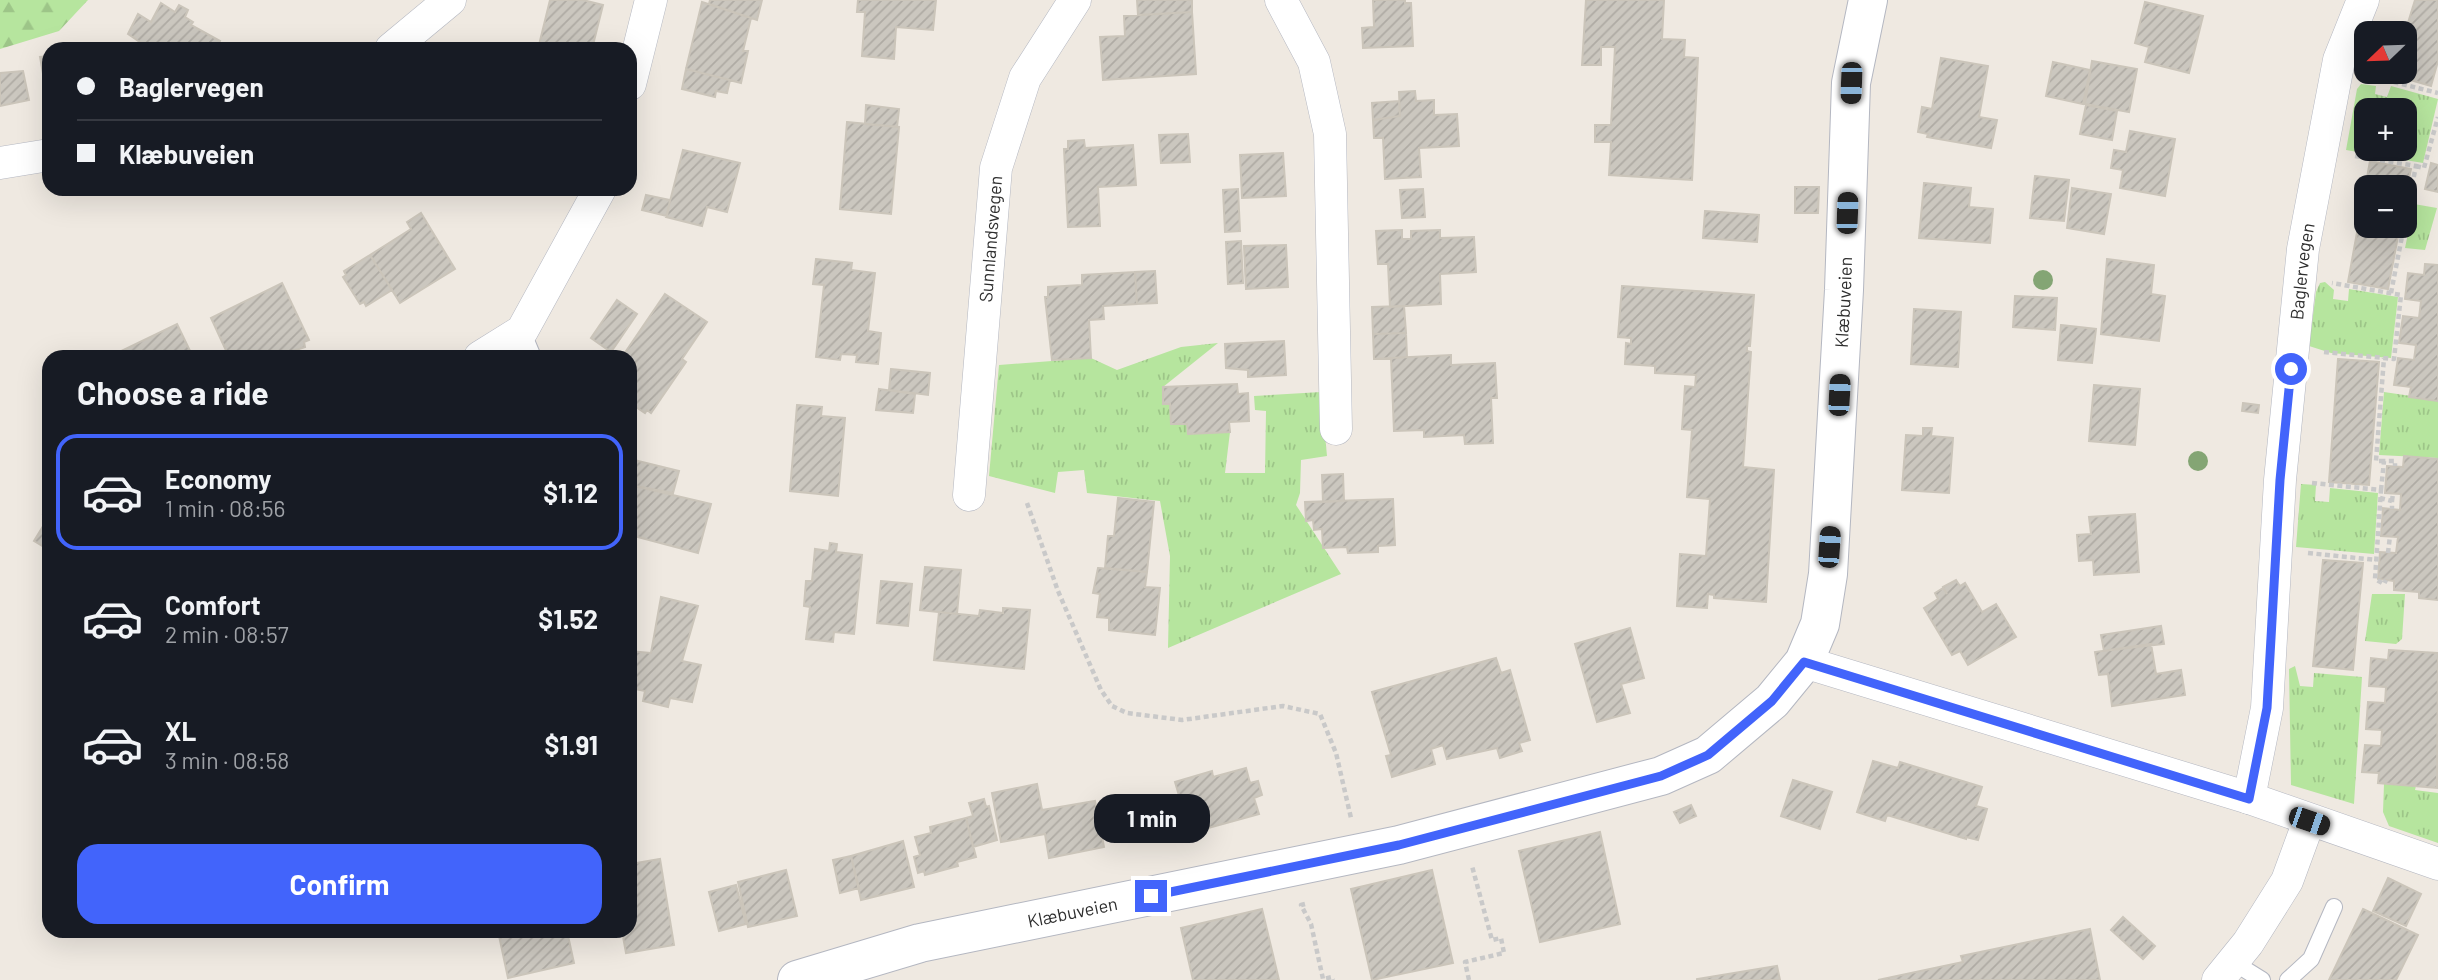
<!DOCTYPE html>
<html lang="en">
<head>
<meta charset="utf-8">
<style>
  :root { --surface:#171b24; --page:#242831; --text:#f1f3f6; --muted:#9ea1a6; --line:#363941; --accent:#4264fb }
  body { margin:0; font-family:Barlow,sans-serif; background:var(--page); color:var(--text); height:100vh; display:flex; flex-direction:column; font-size:26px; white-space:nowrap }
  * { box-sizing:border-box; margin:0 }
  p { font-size:23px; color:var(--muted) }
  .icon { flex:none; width:38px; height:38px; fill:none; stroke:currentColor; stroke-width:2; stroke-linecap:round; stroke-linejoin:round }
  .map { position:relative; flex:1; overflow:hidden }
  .panel { position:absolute; left:42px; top:350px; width:595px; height:588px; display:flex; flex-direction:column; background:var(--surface); border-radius:21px; box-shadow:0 7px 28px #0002 }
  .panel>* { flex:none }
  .banner { position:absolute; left:42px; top:42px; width:595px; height:154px; border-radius:21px; box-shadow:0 7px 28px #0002; display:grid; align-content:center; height:154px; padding:0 35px; background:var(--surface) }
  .needle { width:46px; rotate:247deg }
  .controls { position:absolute; left:2354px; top:21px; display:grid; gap:14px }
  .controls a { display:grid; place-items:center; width:63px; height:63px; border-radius:14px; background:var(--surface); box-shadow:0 7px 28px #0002; font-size:35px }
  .end { position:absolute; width:32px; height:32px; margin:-16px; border:9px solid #4264fb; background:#fff; box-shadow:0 0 0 4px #fff }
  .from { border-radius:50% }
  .bubble { position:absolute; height:49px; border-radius:21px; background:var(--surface); box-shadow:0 7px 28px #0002; font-size:23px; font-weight:700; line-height:49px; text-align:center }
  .car { position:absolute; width:21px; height:42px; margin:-21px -10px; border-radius:9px; box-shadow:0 0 5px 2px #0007; background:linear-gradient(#222 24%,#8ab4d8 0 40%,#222 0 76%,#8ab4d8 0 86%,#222 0) }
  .banner b { display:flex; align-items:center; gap:24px; height:66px; font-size:26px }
  .banner b+b { border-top:2px solid var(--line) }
  .banner i { width:18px; height:18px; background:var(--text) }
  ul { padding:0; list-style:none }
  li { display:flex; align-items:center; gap:21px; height:116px; margin:0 14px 10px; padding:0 21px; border:4px solid transparent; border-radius:21px }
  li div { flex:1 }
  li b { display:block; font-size:26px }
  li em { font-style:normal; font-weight:700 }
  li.current { border-color:var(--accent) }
  li>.icon { width:63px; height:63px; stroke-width:1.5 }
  h2 { padding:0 35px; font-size:32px; line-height:84px }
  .primary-button { display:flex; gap:14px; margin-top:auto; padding:14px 35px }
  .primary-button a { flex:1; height:80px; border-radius:21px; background:var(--accent); color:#fff; font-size:28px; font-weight:700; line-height:80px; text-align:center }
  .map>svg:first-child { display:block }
  .grass { fill:url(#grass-tufts); fill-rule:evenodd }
  .forest { fill:url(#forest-firs) }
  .building { fill:url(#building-hatch); stroke:#cbc5ba; stroke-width:2 }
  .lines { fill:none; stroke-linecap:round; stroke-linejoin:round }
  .lane-casing { stroke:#b4b7c1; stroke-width:18 }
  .street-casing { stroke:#b4b7c1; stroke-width:33 }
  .secondary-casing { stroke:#b4b7c1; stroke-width:40 }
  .path { stroke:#c9c9c9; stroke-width:4.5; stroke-dasharray:5 3.5; stroke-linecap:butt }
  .lane { stroke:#fff; stroke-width:16 }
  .street { stroke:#fff; stroke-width:32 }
  .secondary { stroke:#fff; stroke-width:38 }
  .tree { fill:#84a574 }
  .route { stroke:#4264fb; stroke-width:9 }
  .labels { text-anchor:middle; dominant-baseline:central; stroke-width:6; stroke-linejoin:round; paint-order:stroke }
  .street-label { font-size:18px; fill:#2e2e2e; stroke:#fff }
</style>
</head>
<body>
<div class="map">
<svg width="2438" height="980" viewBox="0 0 2438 980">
  <defs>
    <pattern id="grass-tufts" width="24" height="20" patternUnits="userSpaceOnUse" patternTransform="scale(1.75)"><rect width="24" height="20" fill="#b6e59e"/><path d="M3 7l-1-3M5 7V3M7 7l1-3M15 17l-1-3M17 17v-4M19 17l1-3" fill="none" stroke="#9dc588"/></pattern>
    <pattern id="forest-firs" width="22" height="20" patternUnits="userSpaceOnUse" patternTransform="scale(1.75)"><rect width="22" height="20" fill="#b6e59e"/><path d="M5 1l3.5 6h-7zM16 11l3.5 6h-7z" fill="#9dc588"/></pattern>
    <pattern id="building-hatch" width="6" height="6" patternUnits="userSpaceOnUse" patternTransform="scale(1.75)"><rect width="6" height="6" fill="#cbc7bf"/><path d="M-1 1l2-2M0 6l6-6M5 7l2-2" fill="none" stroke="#afaba4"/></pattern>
  </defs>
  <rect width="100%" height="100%" fill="#efe9e1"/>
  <path class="grass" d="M2361,84L2376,86L2375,94L2387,97L2391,86L2438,99L2423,163L2346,150L2357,89ZM2366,110H2404V149H2366Z
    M2414,204L2437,208L2425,250L2405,248Z
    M2325,282L2334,290L2333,299L2348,301L2349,289L2398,297L2391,358L2331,353L2309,346L2316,292L2320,283Z
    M1218,343L1163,387V404H1170L1171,424H1187L1188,434L1230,432L1225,473H1265L1266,411L1255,410L1254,396L1321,392L1327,456L1301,460L1300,493L1296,505L1341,574L1168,648L1170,556L1160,501L1087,493L1084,470L1058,472L1055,493L989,476L999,365L1091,358L1117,370L1181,347Z
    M2384,392L2438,400V458L2379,455Z
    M2301,484L2316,485L2315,501L2329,502L2330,488L2378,493L2374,554L2296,547Z
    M2372,594H2405L2402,639L2396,644L2365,641Z
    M2295,666L2300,686L2313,687L2314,673L2362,677L2354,804L2291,785L2289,669Z
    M2384,784L2416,786L2415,790L2438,793V843L2389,826L2383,812Z"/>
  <path class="forest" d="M0,0H88L59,31L0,49Z"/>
  <path class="building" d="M550,0H583L603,5L592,49H538Z
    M710,0H762L757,20L709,4Z
    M858,0H936L933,30L896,27L894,59L862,56L865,12H857Z
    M1137,0H1192V12L1138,15Z
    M1373,0H1405V3H1411L1413,46L1363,48L1362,28L1374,27Z
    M1586,0H1664L1662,39L1685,40L1684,57L1698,58L1692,180L1609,175L1611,142H1595V125H1611L1615,47H1601V65H1582Z
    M2415,0H2438V61L2431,86L2393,75L2394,72H2404V36Z
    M702,2L751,18L743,51H748L741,83L686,69Z
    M2145,2L2203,16L2189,73L2145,62L2149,47L2135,43Z
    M161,3L175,12L179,5L188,10L185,17L193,22L191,25L220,41L216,49H150L128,34L138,14L151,22Z
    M1192,12L1196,74L1103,80L1100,37L1125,36L1124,16Z
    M49,56V102H48L40,57Z
    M1941,58L1988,66L1979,117L1997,120L1991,148L1927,137L1928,134L1918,132L1922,107L1932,109Z
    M2092,61L2137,69L2129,112L2085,104Z
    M2053,62L2090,70L2083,104L2046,96Z
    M686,69L730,80L727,93L716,91L715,97L682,89Z
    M23,71L29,100L0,106V73Z
    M1415,91L1416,101L1434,100V115L1457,114L1459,146L1419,148L1421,177L1385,179L1383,138H1374L1373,120L1400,116L1399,92Z
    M1399,101L1400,116L1373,120L1372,103Z
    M866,105L899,109L897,127L865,124Z
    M2086,105L2117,111L2112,140L2080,134Z
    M847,122L899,127L891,214L840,209Z
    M2130,131L2175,139L2165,196L2120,188L2123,170L2111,168L2114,150L2126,152Z
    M1188,134L1190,162L1161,163L1159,135Z
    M1084,140L1085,148L1133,145L1136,185L1098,187L1100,226L1068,227L1064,149H1068V141Z
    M683,150L740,163L727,212L707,207L702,226L666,217Z
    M1283,153L1286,196L1242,198L1240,155Z
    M2370,161L2411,169L2404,202V187H2366V226H2400L2388,289L2348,282Z
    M2431,163L2438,165V192L2425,189Z
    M2035,176L2069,180L2064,221L2030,218Z
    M1924,183L1971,188L1969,207L1993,209L1990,243L1919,238Z
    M1795,187H1819L1818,213H1795Z
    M2072,188L2111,194L2104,234L2067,228Z
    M1238,189L1240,231L1225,232L1223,190Z
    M1423,189L1425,217L1402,218L1400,190Z
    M646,195L670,200L667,216L642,210Z
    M1705,211L1759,215L1757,242L1703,238Z
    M421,213L455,269L400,303L370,255L411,229L407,222Z
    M1402,230V239H1411V231L1440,230V238L1474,237L1476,272L1440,274L1441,304L1390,307L1388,264H1378L1376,231Z
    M1241,241L1243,283L1228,284L1226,242Z
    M1286,245L1288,287L1246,289L1244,246Z
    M370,255L392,290L366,306L364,302L360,304L343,277L346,275L344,271Z
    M816,259L852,263L851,270L875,273L868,331L881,333L878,364L856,362L857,355L841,354L840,360L816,357L824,285L813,284Z
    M2107,259L2154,265L2151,294L2165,296L2159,341L2101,334Z
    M2425,264L2438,265V401L2409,397L2411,387L2394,385L2398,358L2414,360L2416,345L2399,343L2403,316L2419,318L2421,301L2405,299L2408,273L2424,275Z
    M1155,271L1157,303L1137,304L1135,272Z
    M1135,272L1137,304L1103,306L1104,319L1089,320L1091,358L1052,360L1045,297H1048V287L1082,285V275Z
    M282,283L309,340L304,342L305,347L275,357H229L211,318Z
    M1622,286L1754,295L1750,346H1747V351L1751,352L1743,467L1774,470L1766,602L1714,598V595L1708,594L1707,608L1677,606L1680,554L1706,556L1710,499L1687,497L1692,430L1682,429L1685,386L1695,387L1696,375L1655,373V366L1625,364L1626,343L1631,344V338L1618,337Z
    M665,294L707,322L682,359L686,362L651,413L647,410L645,413L630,403V357H622Z
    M2015,296L2057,298L2055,330L2013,327Z
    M617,300L637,314L611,352L591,338Z
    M1404,306L1406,333L1373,334L1372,307Z
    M1914,309L1961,312L1958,367L1911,364Z
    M177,324L193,357H109Z
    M2061,325L2096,329L2092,363L2058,360Z
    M1406,333L1407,357L1374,359L1373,334Z
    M1284,341L1286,375L1248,377V370L1226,368L1225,344Z
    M1451,355V365L1495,363L1497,398H1491L1493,443L1465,444L1464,435L1424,437V430L1394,431L1391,358Z
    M2338,359L2379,362L2369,485L2329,482Z
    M891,369L930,373L928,395L889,390Z
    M1237,384L1238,394L1248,393L1249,421L1229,422L1230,432L1188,434L1187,424H1171L1170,404H1163V387Z
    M2094,385L2140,389L2135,445L2089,441Z
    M879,389L915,394L913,413L876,410Z
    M2243,403L2259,405L2258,413L2242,411Z
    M797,405L822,407L821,416L845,418L838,496L790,491Z
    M1923,428H1932L1931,436L1953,438L1949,493L1902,490L1906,435L1923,436Z
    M2404,456L2438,459V600L2419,598V592L2394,590V581L2378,579L2380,552L2396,553L2398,537L2381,536L2383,508L2400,510L2401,494L2385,493L2387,466L2403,467Z
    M630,459L679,471L673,493L630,485Z
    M1343,474L1344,501L1323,502L1322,475Z
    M630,485L711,504L698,553L630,535Z
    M1118,498L1154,502L1147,572L1105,568L1108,536H1114Z
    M1393,499L1395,545L1378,546V552L1348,553L1347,547L1323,548L1322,529L1314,530L1313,520L1306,521L1305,502Z
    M49,504V550L34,541L48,518L43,514Z
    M2135,514L2139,572L2094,575L2093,560L2079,561L2077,535L2091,534L2089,517Z
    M830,543L837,544L836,552L862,555L854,634L834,632L833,642L806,639L810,607L804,606L806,581H812L815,549L829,551Z
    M2323,560L2363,563L2353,670L2313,666Z
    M925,567L961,570L957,614L920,610Z
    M1098,568L1147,572L1145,587L1160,588L1155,635L1109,630V618L1097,617L1100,594L1093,593Z
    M1956,580L1960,586L1965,583L1982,612L1996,604L2016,637L1968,665L1960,651L1952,655L1924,608L1938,599L1935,593L1943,588L1947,594L1943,587Z
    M881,581L912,584L908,626L877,623Z
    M661,597L698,606L682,661L701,665L692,702L670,698L668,707L643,701L645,691L630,688V651L651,653Z
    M1003,608L1030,610L1024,669L934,660L939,612L979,616L980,610L1003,613Z
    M2161,626L2164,644L2104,651L2101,635Z
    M1630,628L1644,678L1621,684L1630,713L1597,722L1575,644Z
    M2151,644L2156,674L2181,670L2185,695L2112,706L2108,674L2099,675L2095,652Z
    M2389,650L2438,653L2437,788L2378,783L2379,773L2362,772L2365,745L2381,746L2382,730L2366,729L2368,702L2385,703L2386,687L2369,686L2371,658L2388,660Z
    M1496,658L1501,673L1510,670L1530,740L1519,743L1522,751L1500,758L1497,748L1447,759L1443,745L1431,749L1435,764L1392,777L1386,756L1391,755L1372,692Z
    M1873,761L1898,768L1900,762L1982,787L1976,806L1987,809L1978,840L1966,837V839L1887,815L1885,821L1857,812Z
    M1246,768L1250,783L1258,781L1262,795L1254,798L1259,814L1190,833L1175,782L1212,771L1213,777Z
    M1793,780L1832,792L1820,829L1781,816Z
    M1037,784L1042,810L1095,801L1104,847L1049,858L1045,834L1001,842L992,793Z
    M984,799L986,807L989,806L997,840L973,847L966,818L973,816L969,803Z
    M1691,805L1696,816L1680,823L1674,812Z
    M966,818L976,857L957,862L958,866L925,875L924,871L918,873L914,857L920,855L915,837L931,833L930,827Z
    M1600,832L1620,924L1540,942L1519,851Z
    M903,841L914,887L861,900L851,856Z
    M851,856L859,888L840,893L833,860Z
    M660,859L674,945L626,953L622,931H630V864Z
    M786,870L797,916L748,927L738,882Z
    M1432,870L1453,963L1372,980L1351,889Z
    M2388,878L2421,894L2406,926L2373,911Z
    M736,885L746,924L719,931L709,892Z
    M1262,909L1279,980H1193L1181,928Z
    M2363,909L2418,935L2396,980H2329Z
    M2123,917L2155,946L2143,959L2111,930Z
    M2090,929L2100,980H1878L1963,962L1961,956Z
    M498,931H567L574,963L508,978Z
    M1777,966L1780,980H1697V979Z"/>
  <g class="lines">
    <defs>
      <path id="lane" d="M522,331L533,357
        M2233,962L2262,980
        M2288,980L2311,959L2334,907"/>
      <g id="street">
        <path d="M1281,0L1314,62L1330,134L1336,429"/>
        <path d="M391,49L450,0"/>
        <path d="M630,84L651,0"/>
        <path d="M0,163L49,155"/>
        <path d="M480,357L522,331L600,189"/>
        <path id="s1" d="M969,495L996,168L1025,78L1075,0"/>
        <path d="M1804,662L2249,798L2438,864"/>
        <path id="s2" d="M2249,798L2267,708L2280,480L2303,249L2339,60L2363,0"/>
        <path d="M2218,980L2248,943L2287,881L2309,821"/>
      </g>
      <g id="secondary">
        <path id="s3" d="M797,980L920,943L1399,845L1661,776L1708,755L1772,701L1804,662L1820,624L1828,574L1844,290L1851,83L1868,0"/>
      </g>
    </defs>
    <use href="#lane" class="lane-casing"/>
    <use href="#street" class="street-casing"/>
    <use href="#secondary" class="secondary-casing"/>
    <path class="path" d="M2369,76L2438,93
      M2355,156L2416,166L2404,225
      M2416,166L2424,168L2438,117
      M2391,293L2404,226
      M2324,352L2394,359L2401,295L2332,283
      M2384,461H2376L2384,358
      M2312,483L2381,490L2375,579L2384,584L2386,580
      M2381,490L2384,461H2395V466
      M2380,498L2392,501V509
      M2392,501L2393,493
      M1027,503L1058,591L1101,690L1112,706L1127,713L1182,720L1283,706L1320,714L1336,753L1351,818
      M2308,553L2376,560
      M2388,553L2390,536
      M1305,904L1301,905L1311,924L1323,979L1332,977L1333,980
      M1469,980L1465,962L1504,953L1501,938L1492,940L1472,866"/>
    <use href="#lane" class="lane"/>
    <use href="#street" class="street"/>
    <use href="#secondary" class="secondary"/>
  </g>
  <g class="tree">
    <circle cx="2043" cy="280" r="10"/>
    <circle cx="2198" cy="461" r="10"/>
  </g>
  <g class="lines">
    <path class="route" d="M1151,896L1399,845L1661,776L1708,755L1772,701L1804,662L2249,799L2267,708L2280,480L2291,369"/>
  </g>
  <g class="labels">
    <g class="street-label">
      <text stroke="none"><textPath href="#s1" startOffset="257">Sunnlandsvegen</textPath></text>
      <text stroke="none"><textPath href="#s2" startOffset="530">Baglervegen</textPath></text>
      <text stroke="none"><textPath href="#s3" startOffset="1438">Klæbuveien</textPath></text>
      <text stroke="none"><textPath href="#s3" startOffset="284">Klæbuveien</textPath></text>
    </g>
  </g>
</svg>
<div class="controls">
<a><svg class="needle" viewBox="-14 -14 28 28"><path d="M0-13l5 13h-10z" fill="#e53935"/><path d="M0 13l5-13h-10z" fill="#9ea1a6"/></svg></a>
<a>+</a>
<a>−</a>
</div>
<i class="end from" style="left:2291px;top:369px"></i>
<i class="end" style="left:1151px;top:896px"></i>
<div class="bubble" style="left:1094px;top:794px;width:116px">1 min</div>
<i class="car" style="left:1851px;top:83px;rotate:182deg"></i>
<i class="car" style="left:1847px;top:213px;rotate:2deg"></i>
<i class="car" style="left:1839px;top:395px;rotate:3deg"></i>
<i class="car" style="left:1829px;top:547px;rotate:4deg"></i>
<i class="car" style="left:2309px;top:821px;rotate:109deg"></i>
<div class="banner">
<b><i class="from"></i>Baglervegen</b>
<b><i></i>Klæbuveien</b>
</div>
<section class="panel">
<h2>Choose a ride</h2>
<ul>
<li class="current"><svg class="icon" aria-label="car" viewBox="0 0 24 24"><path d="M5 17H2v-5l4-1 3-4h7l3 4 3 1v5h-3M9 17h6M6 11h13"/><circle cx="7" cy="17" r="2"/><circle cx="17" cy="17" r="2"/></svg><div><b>Economy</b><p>1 min · 08:56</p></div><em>$1.12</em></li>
<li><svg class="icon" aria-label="car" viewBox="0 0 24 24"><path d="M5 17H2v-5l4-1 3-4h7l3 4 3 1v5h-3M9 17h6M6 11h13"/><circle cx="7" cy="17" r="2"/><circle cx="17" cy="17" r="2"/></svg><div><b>Comfort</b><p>2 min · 08:57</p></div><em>$1.52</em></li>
<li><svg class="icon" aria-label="car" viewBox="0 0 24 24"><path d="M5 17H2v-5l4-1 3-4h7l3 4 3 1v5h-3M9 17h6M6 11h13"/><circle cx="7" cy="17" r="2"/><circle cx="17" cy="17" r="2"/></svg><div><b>XL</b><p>3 min · 08:58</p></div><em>$1.91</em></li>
</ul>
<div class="primary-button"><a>Confirm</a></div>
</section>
</div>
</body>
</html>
